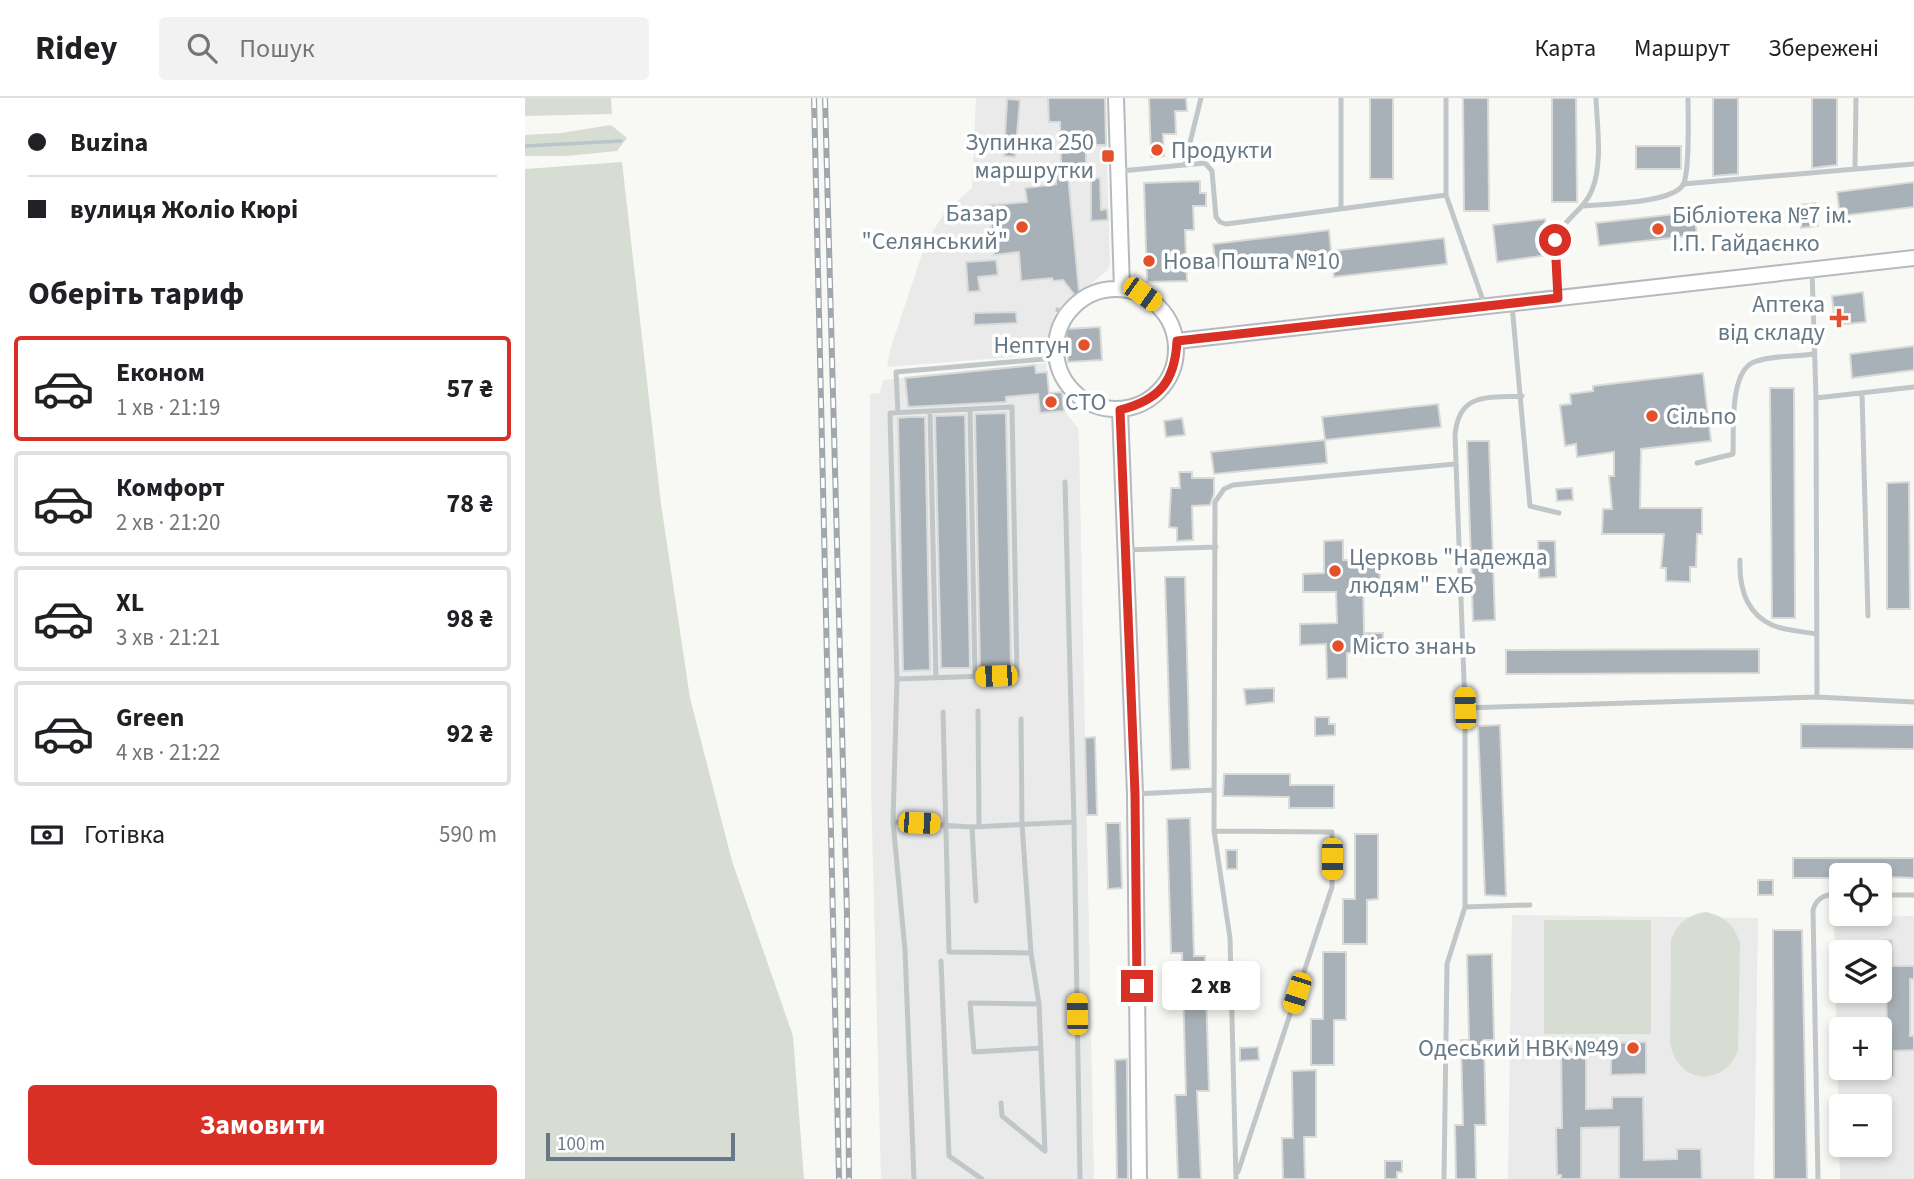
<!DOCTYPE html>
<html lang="uk">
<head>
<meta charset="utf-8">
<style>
  :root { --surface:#fff; --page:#f2f2f2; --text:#202124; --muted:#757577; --line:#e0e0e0; --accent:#d93025 }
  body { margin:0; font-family:"Source Sans 3",sans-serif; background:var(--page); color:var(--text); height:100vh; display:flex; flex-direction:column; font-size:26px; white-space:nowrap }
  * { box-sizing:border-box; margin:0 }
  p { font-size:23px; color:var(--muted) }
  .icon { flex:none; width:38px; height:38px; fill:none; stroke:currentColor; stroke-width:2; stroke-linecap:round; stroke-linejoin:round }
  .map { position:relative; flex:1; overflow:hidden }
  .drawer { display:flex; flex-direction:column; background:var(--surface); width:525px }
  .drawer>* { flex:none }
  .hud { display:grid; align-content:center; height:154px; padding:0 28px; background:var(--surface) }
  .controls { position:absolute; left:1304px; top:765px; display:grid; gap:14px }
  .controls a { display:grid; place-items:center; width:63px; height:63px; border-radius:7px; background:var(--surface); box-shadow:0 4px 10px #0003; font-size:35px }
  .scale { position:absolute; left:21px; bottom:18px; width:189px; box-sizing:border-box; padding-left:7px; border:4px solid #677986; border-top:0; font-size:19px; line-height:24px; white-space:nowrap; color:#677986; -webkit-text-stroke:5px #fff; paint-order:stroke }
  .end { position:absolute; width:32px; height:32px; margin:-16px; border:9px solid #d93025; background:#fff; box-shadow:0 0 0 4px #fff }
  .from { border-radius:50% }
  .bubble { position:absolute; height:49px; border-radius:7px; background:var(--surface); box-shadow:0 4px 10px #0003; font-size:23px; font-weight:700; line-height:49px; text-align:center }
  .car { position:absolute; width:21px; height:42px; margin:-21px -10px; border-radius:9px; box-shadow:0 0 5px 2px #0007; background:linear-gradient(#f5c518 24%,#345 0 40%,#f5c518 0 76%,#345 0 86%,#f5c518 0) }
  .hud b { display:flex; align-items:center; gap:24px; height:66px; font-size:26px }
  .hud b+b { border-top:2px solid var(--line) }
  .hud i { width:18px; height:18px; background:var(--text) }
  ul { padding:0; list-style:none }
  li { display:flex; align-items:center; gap:21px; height:105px; margin:0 14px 10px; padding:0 14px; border:4px solid var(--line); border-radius:7px }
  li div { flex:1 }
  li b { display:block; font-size:26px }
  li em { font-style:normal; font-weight:700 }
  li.active { border-color:var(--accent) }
  li>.icon { width:63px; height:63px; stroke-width:1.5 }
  h2 { padding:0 28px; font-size:32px; line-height:84px }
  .pay { display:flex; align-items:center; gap:18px; height:77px; padding:0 28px; font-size:26px }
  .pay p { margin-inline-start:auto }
  .button { display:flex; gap:14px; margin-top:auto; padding:14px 28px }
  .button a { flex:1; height:80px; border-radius:7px; background:var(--accent); color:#fff; font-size:28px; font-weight:700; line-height:80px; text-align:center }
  header { display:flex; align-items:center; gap:42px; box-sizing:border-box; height:98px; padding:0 35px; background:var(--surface); border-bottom:2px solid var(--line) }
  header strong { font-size:33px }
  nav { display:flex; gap:38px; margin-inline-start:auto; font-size:24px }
  .search { width:490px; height:63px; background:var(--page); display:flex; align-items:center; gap:18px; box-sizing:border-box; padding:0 24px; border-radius:7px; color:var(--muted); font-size:26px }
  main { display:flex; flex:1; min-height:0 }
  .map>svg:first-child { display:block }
  .built { fill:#e9eae9; fill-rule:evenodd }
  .green { fill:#d8ddd4 }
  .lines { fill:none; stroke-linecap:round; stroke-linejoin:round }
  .stream { stroke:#b8c5c9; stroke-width:3.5 }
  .building { fill:#a8b1b7; stroke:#dadad8; stroke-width:2 }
  .secondary-casing { stroke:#b4babe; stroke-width:18 }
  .lane { stroke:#c1c6c9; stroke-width:5 }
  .secondary { stroke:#fff; stroke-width:14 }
  .rail-casing { stroke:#a0a8ad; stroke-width:6 }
  .rail { stroke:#fff; stroke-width:3.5; stroke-dasharray:10; stroke-linecap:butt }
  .route { stroke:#d93025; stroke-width:9 }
  .poi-dot { fill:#e4502a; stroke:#fff; stroke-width:2.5 }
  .labels { text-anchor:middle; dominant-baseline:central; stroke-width:7; stroke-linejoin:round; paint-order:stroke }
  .poi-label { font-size:24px; fill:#677986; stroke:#fff; text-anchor:start }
</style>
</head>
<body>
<header>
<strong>Ridey</strong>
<div class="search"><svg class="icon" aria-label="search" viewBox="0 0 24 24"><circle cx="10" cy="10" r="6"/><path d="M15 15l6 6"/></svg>Пошук</div>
<nav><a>Карта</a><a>Маршрут</a><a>Збережені</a></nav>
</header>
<main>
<section class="drawer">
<div class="hud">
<b><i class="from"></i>Buzina</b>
<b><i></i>вулиця Жоліо Кюрі</b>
</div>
<h2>Оберіть тариф</h2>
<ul>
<li class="active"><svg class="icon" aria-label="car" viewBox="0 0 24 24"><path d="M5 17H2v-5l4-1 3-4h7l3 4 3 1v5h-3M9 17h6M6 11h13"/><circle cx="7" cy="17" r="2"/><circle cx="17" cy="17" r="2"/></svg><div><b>Економ</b><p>1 хв · 21:19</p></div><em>57 ₴</em></li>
<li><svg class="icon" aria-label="car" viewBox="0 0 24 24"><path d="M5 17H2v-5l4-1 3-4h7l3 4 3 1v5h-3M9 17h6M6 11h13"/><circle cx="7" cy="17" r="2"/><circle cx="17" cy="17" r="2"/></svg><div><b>Комфорт</b><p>2 хв · 21:20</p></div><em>78 ₴</em></li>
<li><svg class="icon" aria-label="car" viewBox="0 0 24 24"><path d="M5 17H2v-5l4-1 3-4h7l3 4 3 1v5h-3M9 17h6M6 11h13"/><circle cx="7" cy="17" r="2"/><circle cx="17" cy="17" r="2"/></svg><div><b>XL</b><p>3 хв · 21:21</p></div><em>98 ₴</em></li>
<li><svg class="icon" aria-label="car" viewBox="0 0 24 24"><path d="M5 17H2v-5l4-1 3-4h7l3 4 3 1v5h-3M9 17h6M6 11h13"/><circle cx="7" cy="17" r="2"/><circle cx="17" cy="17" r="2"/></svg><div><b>Green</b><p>4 хв · 21:22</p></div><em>92 ₴</em></li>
</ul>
<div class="pay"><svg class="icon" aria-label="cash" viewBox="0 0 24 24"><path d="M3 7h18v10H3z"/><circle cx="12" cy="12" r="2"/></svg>Готівка<p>590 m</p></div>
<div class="button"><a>Замовити</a></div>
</section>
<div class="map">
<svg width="1389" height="1081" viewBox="0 0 1389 1081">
  <rect width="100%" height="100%" fill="#f8f8f5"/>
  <path class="built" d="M451,0H580L585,167L583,172L533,212L525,230L523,256L362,269L366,249L401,144L420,114L447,90Z
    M521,265L523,284L512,285L515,315L539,313L553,330L554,345L569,1081H356L346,688L345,296L355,295L358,282Z
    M987,817L1233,820L1229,1081H983Z
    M1389,818V1081H1315L1309,820ZM1316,854H1354V892H1316ZM1316,931H1354V970H1316ZM1316,1008H1354V1046H1316Z"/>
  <path class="green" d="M0,0H86L87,16L0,18Z
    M86,27L102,40L92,53L41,58H0V37L36,35Z
    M97,64L136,406L165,600L207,763L268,938L279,1081H0V71Z
    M1181,814C1199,818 1208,826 1215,844L1213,953C1197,991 1151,985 1145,944L1146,842C1153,825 1162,817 1181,814Z
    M1019,822H1126V936H1019Z"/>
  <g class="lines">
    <path class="stream" d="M0,48L96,43"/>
  </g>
  <path class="building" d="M523,0H580L581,47H561V77H543L555,204L538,182L528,183L527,180L496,183L494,154L469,157L464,107L502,104L500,90L531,86L532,65H536L535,24H524Z
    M624,0H661L662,13H650L651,36H638L639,58L626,59Z
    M845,0H868V81H845Z
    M938,0H963L964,113H939Z
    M1027,0H1051L1052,104H1027Z
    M1188,0H1213V76L1188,78Z
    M1287,0H1312V67L1287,70Z
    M482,1L495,2L490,59L479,58Z
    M1111,48H1156V71H1111Z
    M566,80H575L576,112L582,111L583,122L566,123Z
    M675,83V95H681V108H668L669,132H660L662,183L622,184L619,85Z
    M1389,84V109L1315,118L1312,94Z
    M1290,105L1293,128L1276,130L1273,107Z
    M1169,114L1172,137L1074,148L1071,125Z
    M1020,121L1024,157L972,164L968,127Z
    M804,132L806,153L919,140L922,166L809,179L806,156L691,170L688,146Z
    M471,162L473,177L453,179L455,193L443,194L441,164Z
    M1338,194L1341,224L1310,227L1307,198Z
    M491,214L492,225L449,227V215Z
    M575,229L577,262L543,264L541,231Z
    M1389,248V272L1327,280L1325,256Z
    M510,267L511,275L522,274L524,295L537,294L539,313L515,315L513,296L481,299V304L383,309L380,280Z
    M1178,275L1186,343L1116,351L1115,410H1177V436H1172L1171,469H1165V484L1141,483V470H1136L1139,436H1077L1078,411H1087L1084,378H1089V354L1052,359L1051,346L1040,348L1035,307L1046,306L1045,296L1068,293V288Z
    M1245,290H1269L1270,520H1247Z
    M913,306L916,329L800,342L797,319Z
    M481,315L486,569L455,570L450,316Z
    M440,317L445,570H416L410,318Z
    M384,319H400L405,572L378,573L373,320Z
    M657,320L660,337L641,339L639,323Z
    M800,342L802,365L689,376L686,354Z
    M942,343H964L970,522L948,523Z
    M654,374H667V380H689V396L685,407L667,408L668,442L652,443V430L644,429L646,390H655Z
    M1384,384L1385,511H1362V385Z
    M1047,390L1048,402L1032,403L1031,391Z
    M818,442V462H854L855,481H838L839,535H858V554L822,555V580L802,581L801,546L775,547V526L812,525L811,494H778V476L799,475V443Z
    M1013,443H1030L1031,479L1014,480Z
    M640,479H660L665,671L646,672Z
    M1234,551V575L981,576V552Z
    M749,590V604L721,607L719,591Z
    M790,619H804V626H810V637L790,638Z
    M1276,626L1389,627V651L1276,650Z
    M975,627L981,798L960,797L953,628Z
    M570,639L572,717H562L560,640Z
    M699,676H765V687H809V710H764V699L698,698Z
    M665,720L669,858H680L684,993H672L676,1081H653L650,997H661L657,855H646L642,721Z
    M581,725H595L597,790L583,791Z
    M830,736H853V801L842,802V846H818V801H830Z
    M701,752H712V771H702Z
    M1268,760H1389V780L1316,777V780H1268Z
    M1233,782H1248V797H1233Z
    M1248,832H1277L1282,1081H1249Z
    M1367,842L1368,868H1389V881H1385V938H1389V952L1369,953V978H1354V928H1362L1361,891H1354L1352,843Z
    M798,854H821V922H809V967H786V921H798Z
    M967,856L969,942H959L961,1027H950L951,1081H931L930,1027H938L936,942H944L942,857Z
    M1121,944V976L1086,977V945Z
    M733,949L734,962L715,963V950Z
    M1036,949H1061V1011L1087,1010V999H1118L1119,1062L1152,1061V1051H1176L1177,1081H1094V1029L1056,1030V1081H1036V1077H1032L1031,1030H1037Z
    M602,961L603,1081H592L590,962Z
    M791,972V1039H779L780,1081H758L757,1040H768L767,973Z
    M860,1063H877V1074H872V1081H860Z"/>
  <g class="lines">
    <defs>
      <path id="secondary" d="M591,0L597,191
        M531 251a60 60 0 1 1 120 0a60 60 0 1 1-120 0Z
        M652,243L1389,160
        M595,312L610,696L614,1081"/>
    </defs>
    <use href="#secondary" class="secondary-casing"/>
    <path class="lane" d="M921,0V97L960,208
      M660,65L676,0
      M1330,70L1331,0
      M596,73L680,65L687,73L691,119L695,124L701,126L921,97
      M1158,86L1389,66
      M1059,108C1081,106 1146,105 1158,87C1165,74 1163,18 1163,0
      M816,111V0
      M1287,172L1291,300L1292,599
      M1033,200C1030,175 1024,147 1040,126C1050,114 1061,107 1067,92C1078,65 1072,28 1071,0
      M987,207L1005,408L1034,415
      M533,212L542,218
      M1337,295L1343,518
      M1291,300L1389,289
      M445,311L450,579
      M405,313L411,580
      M373,315L371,274L531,260
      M1172,365L1208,356C1209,333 1204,274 1229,264C1246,257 1270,259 1289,256
      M540,384L549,724L555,1081
      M601,452L691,449
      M1215,462C1214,489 1221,515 1247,527C1260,533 1277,533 1291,536
      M372,581L492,577L487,309L365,315L372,581L368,724L380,852L389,1081
      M940,610L1292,599L1389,604
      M453,613L454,728
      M418,614L424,854L506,855
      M496,621L497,726L506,855L514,906L520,1053
      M610,696L688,692
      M368,724L447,729L549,724
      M447,729L451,803
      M689,733L807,734V789L713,1074
      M1354,797H1389
      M940,809L1005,807
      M416,863L424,1058L457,1081
      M514,906L445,905L449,954L516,950
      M476,1005L477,1018L520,1053
      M711,1081L705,840L689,733L690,404L699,391L708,387L930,366
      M919,1081L922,866L940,809V610L930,337C934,294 962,300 997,298
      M1293,1081L1288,812C1292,798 1302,796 1316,796"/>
    <use href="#secondary" class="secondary"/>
    <defs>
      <path id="rail" d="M289,0L314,1081
        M300,0L322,816L324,1081"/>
    </defs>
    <use href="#rail" class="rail-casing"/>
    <use href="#rail" class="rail"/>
  </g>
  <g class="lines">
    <path class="route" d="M612,888L610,696L595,312C634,302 650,284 652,243L1033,200L1030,142"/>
  </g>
  <g class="poi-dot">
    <circle cx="632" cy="52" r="7"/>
    <rect x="576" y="51" width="14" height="14" rx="3.5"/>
    <circle cx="497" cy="129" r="7"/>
    <circle cx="1133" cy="131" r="7"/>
    <circle cx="624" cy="163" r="7"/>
    <path d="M1310.5 209.5h7v7h7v7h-7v7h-7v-7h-7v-7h7z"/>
    <circle cx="559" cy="247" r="7"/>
    <circle cx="526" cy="304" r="7"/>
    <circle cx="1127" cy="318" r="7"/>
    <circle cx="810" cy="473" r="7"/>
    <circle cx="813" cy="548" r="7"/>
    <circle cx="1108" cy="950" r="7"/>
  </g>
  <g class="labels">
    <g class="poi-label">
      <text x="569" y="44" text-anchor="end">Зупинка 250<tspan x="569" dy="28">маршрутки</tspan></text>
      <text x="646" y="52">Продукти</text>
      <text x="483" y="115" text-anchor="end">Базар<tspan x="483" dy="28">"Селянський"</tspan></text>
      <text x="1147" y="117">Бібліотека №7 ім.<tspan x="1147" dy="28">І.П. Гайдаєнко</tspan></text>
      <text x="638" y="163">Нова Пошта №10</text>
      <text x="1300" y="206" text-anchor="end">Аптека<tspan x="1300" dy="28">від складу</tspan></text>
      <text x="545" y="247" text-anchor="end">Нептун</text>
      <text x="540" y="304">СТО</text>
      <text x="1141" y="318">Сільпо</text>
      <text x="824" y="459">Церковь "Надежда<tspan x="824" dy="28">людям" ЕХБ</tspan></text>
      <text x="827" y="548">Місто знань</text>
      <text x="1094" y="950" text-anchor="end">Одеський НВК №49</text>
    </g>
  </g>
</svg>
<div class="controls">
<a><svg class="icon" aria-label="locate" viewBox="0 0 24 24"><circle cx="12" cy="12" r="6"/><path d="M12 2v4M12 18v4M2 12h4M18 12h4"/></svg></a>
<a><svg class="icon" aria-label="layers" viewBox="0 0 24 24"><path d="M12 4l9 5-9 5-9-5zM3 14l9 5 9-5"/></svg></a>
<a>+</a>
<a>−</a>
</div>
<div class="scale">100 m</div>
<i class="end from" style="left:1030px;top:142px"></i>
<i class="end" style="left:612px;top:888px"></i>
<div class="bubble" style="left:637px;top:863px;width:98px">2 хв</div>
<i class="car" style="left:617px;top:196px;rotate:125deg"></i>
<i class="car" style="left:471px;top:578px;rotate:268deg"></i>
<i class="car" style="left:940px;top:610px;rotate:358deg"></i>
<i class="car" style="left:394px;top:725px;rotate:92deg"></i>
<i class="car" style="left:807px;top:761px;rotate:180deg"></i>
<i class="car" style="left:772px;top:895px;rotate:198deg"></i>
<i class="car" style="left:552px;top:916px;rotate:359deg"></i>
</div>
</main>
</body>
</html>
